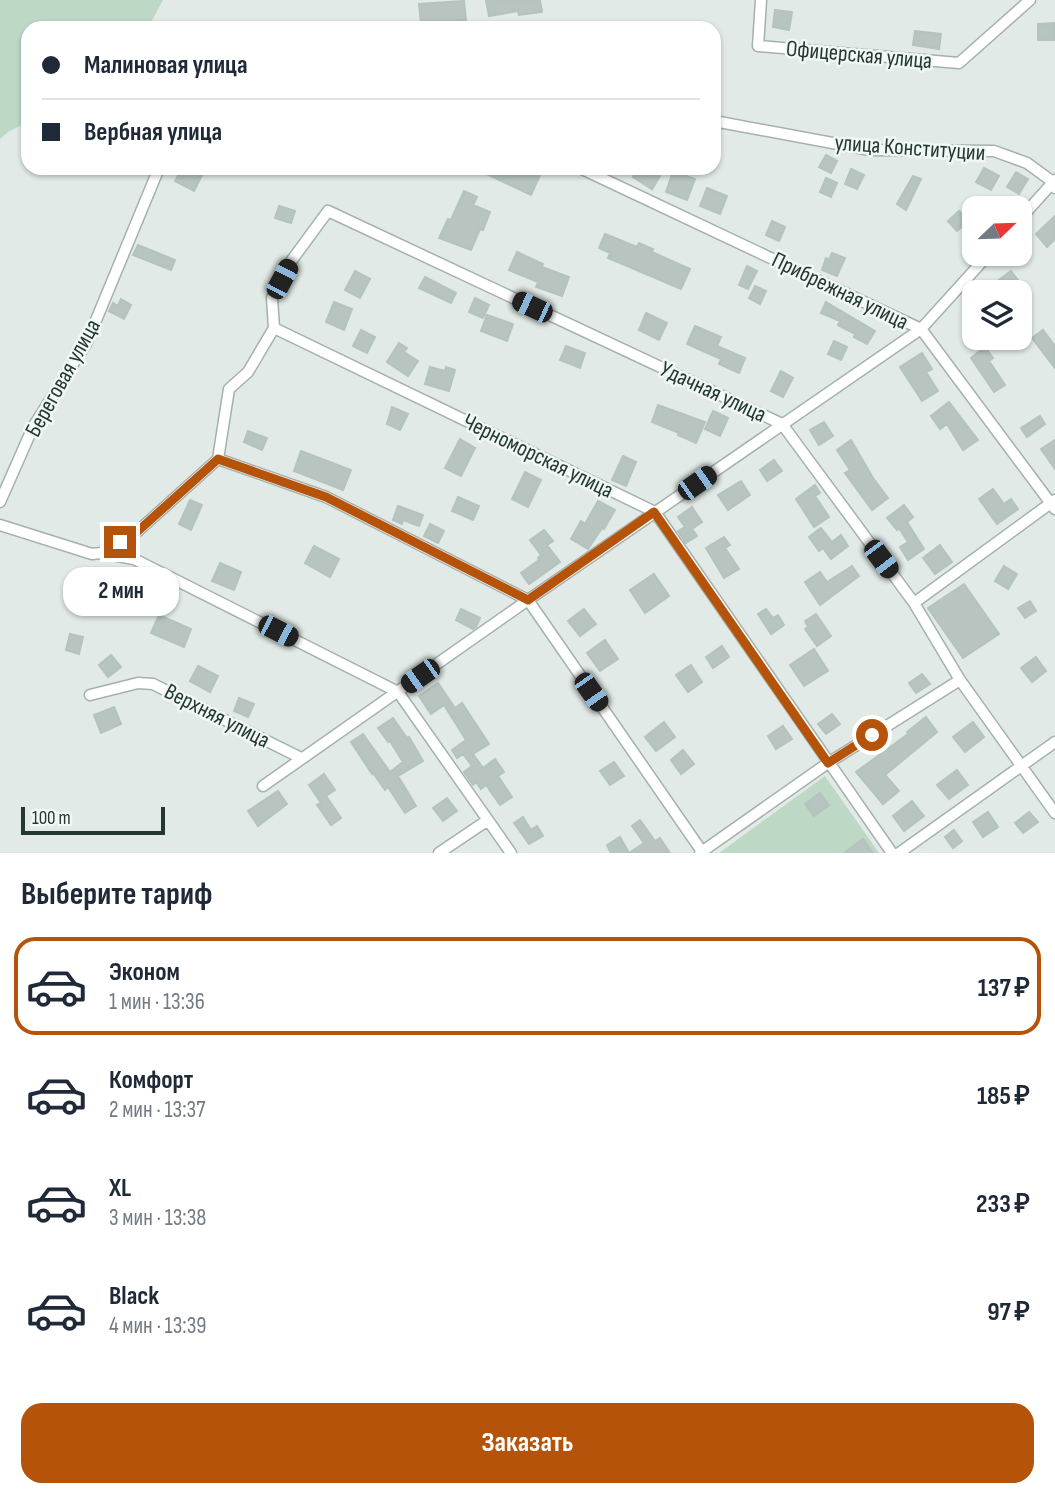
<!DOCTYPE html>
<html lang="ru">
<head>
<meta charset="utf-8">
<style>
  :root { --surface:#fff; --page:#f6f6f7; --text:#1f2937; --muted:#747a83; --line:#e0e1e3; --accent:#b45309 }
  body { margin:0; font-family:"Sofia Sans Condensed",sans-serif; background:var(--page); color:var(--text); height:100vh; display:flex; flex-direction:column; font-size:26px; white-space:nowrap }
  * { box-sizing:border-box; margin:0 }
  p { font-size:23px; color:var(--muted) }
  .icon { flex:none; width:38px; height:38px; fill:none; stroke:currentColor; stroke-width:2; stroke-linecap:round; stroke-linejoin:round }
  .map { position:relative; height:853px; overflow:hidden }
  .drawer { display:flex; flex-direction:column; background:var(--surface); flex:1 }
  .drawer>* { flex:none }
  .top-card { position:absolute; left:21px; top:21px; width:700px; height:154px; border-radius:21px; box-shadow:0 2px 5px #0004; display:grid; align-content:center; height:154px; padding:0 21px; background:var(--surface) }
  .needle { width:46px; rotate:67deg }
  .buttons { position:absolute; left:962px; top:196px; display:grid; gap:14px }
  .buttons a { display:grid; place-items:center; width:70px; height:70px; border-radius:14px; background:var(--surface); box-shadow:0 2px 5px #0004; font-size:35px }
  .scale { position:absolute; left:21px; bottom:18px; width:144px; box-sizing:border-box; padding-left:7px; border:4px solid #243833; border-top:0; font-size:19px; line-height:24px; white-space:nowrap; color:#243833; -webkit-text-stroke:5px #f1f7f4; paint-order:stroke }
  .end { position:absolute; width:32px; height:32px; margin:-16px; border:9px solid #b45309; background:#fff; box-shadow:0 0 0 4px #fff }
  .from { border-radius:50% }
  .bubble { position:absolute; height:49px; border-radius:21px; background:var(--surface); box-shadow:0 2px 5px #0004; font-size:23px; font-weight:700; line-height:49px; text-align:center }
  .car { position:absolute; width:21px; height:42px; margin:-21px -10px; border-radius:9px; box-shadow:0 0 5px 2px #0007; background:linear-gradient(#222 24%,#8ab4d8 0 40%,#222 0 76%,#8ab4d8 0 86%,#222 0) }
  .top-card b { display:flex; align-items:center; gap:24px; height:66px; font-size:26px }
  .top-card b+b { border-top:2px solid var(--line) }
  .top-card i { width:18px; height:18px; background:var(--text) }
  ul { padding:0; list-style:none }
  li { display:flex; align-items:center; gap:21px; height:98px; margin:0 14px 10px; padding:0 7px; border:4px solid transparent; border-radius:21px }
  li div { flex:1 }
  li b { display:block; font-size:26px }
  li em { font-style:normal; font-weight:700 }
  li.selected { border-color:var(--accent) }
  li>.icon { width:63px; height:63px; stroke-width:1.5 }
  h2 { padding:0 21px; font-size:32px; line-height:84px }
  .primary-button { display:flex; gap:14px; margin-top:auto; padding:14px 21px }
  .primary-button a { flex:1; height:80px; border-radius:21px; background:var(--accent); color:#fff; font-size:28px; font-weight:700; line-height:80px; text-align:center }
  .map>svg:first-child { display:block }
  .green { fill:#bdd9c5 }
  .building { fill:#b7c4bf; stroke:#b4c3bd; stroke-width:2 }
  .lines { fill:none; stroke-linecap:round; stroke-linejoin:round }
  .street-casing { stroke:#a5b1ad; stroke-width:13 }
  .street { stroke:#fff; stroke-width:10 }
  .route { stroke:#b45309; stroke-width:9 }
  .labels { text-anchor:middle; dominant-baseline:central; stroke-width:5; stroke-linejoin:round; paint-order:stroke }
  .street-label { font-size:23px; fill:#243833; stroke:#f1f7f4 }
</style>
</head>
<body>
<div class="map">
<svg width="1055" height="853" viewBox="0 0 1055 853">
  <rect width="100%" height="100%" fill="#e1eae6"/>
  <path class="green" d="M0,0H163L148,28H28V122L8,132L0,139Z
    M825,776L879,853H719Z"/>
  <path class="building" d="M486,0H540L542,12L519,15L518,11L489,16Z
    M464,1L466,20L421,24L419,4Z
    M775,10L792,12L789,30L773,27Z
    M1055,23V40H1038V24Z
    M915,31L941,34L939,49L913,45Z
    M826,155L837,161L831,173L819,167Z
    M182,168H193L203,173L194,191L175,181Z
    M474,168H529L541,173L531,195Z
    M639,168H648L660,176L652,189L633,177Z
    M984,168L999,176L991,190L976,182Z
    M851,169L864,175L857,189L845,184Z
    M673,171L695,179L687,200L666,192Z
    M1016,172L1028,179L1019,194L1007,187Z
    M913,176L921,179L906,210L897,204Z
    M826,178L837,183L831,197L820,192Z
    M707,188L727,196L720,214L700,206Z
    M464,191L477,197L473,205L490,212L483,230L480,229L471,250L439,238L448,219L451,220Z
    M279,206L295,211L291,223L275,218Z
    M959,211L968,221L957,231L948,221Z
    M1055,216V239L1047,247L1036,234Z
    M772,221L785,227L779,241L766,235Z
    M605,234L637,247L639,243L653,249L652,252L690,269L681,289L608,258L610,253L599,248Z
    M138,245L175,260L171,270L133,255Z
    M517,252L543,264L542,267L569,277L562,296L536,287L538,282L509,270Z
    M832,253L845,258L837,276L822,270L826,258L829,260Z
    M747,266L757,271L748,289L739,285Z
    M355,271L370,279L360,298L345,290Z
    M1011,271L1021,284L1011,292H983Z
    M425,277L456,293L451,303L419,288Z
    M755,286L766,291L760,304L749,298Z
    M475,298L489,305L483,318L469,312Z
    M121,299L131,305L124,319L109,311L113,303L118,306Z
    M334,302L352,309L344,330L326,322Z
    M826,302L875,331L867,344L854,337L855,334L838,325L840,321L821,313Z
    M646,313L667,323L659,340L639,330Z
    M487,315L513,324L507,341L481,331Z
    M695,326L721,337L717,346L745,358L739,373L719,364L721,359L687,344Z
    M361,330L375,337L367,353L353,346Z
    M1043,330L1055,346V368L1032,338Z
    M834,341L847,347L841,360L828,354Z
    M399,343L407,348L404,352L418,361L408,376L387,362Z
    M566,346L585,353L580,368L560,360Z
    M985,347L993,358L989,361L1005,385L994,392L971,358Z
    M922,353L932,369L926,372L938,391L922,401L900,367Z
    M430,367L445,371L446,367L455,370L449,391L425,384Z
    M781,371L793,378L783,397L771,391Z
    M949,402L978,440L963,450L947,424L940,429L931,416Z
    M658,405L705,422L696,443L678,435L679,433L652,422Z
    M392,407L408,414L400,430L387,424Z
    M713,411L728,418L720,436L705,429Z
    M1040,416L1045,424L1027,437L1021,428Z
    M824,422L833,436L819,445L810,430Z
    M248,431L267,438L262,450L244,442Z
    M460,439L475,448L461,476L445,468Z
    M851,440L873,478L888,498L872,510L845,473L850,470L837,450Z
    M1055,440V469L1041,449Z
    M301,451L351,470L343,490L294,471Z
    M623,456L636,462L626,486L612,480Z
    M774,460L782,471L767,481L760,470Z
    M525,472L541,480L528,507L512,499Z
    M741,481L750,495L728,510L718,495Z
    M815,485L820,493L815,496L829,517L814,527L796,499Z
    M993,489L1004,504L1011,499L1018,509L997,524L979,499Z
    M458,497L479,506L473,520L452,511Z
    M190,500L202,505L191,530L179,524Z
    M598,501L615,510L604,529L602,528L588,549L571,539L581,521L585,524Z
    M904,505L913,517L907,522L924,549L908,560L900,547L908,542L899,528L897,530L887,518Z
    M398,506L423,515L419,526L403,520L402,524L393,520Z
    M692,507L702,522L692,529L697,536L686,543L678,531L685,527L678,517Z
    M430,524L444,531L438,543L424,536Z
    M821,528L832,542L841,535L848,546L831,559L823,548L819,551L809,537Z
    M544,530L553,541L547,545L560,562L529,584L521,573L539,560L538,558L541,555L530,540Z
    M724,537L730,545L725,548L739,569L724,578L706,548Z
    M940,545L952,562L935,574L923,558Z
    M314,546L339,559L330,577L305,563Z
    M220,563L241,572L234,590L212,581Z
    M852,566L859,576L820,605L805,582L820,572L827,582Z
    M1004,566L1017,574L1008,589L995,581Z
    M654,574L669,596L645,613L630,590Z
    M964,584L999,634L963,658L928,608Z
    M1030,601L1036,611L1025,618L1018,608Z
    M461,609L480,618L476,627L473,629L456,620Z
    M584,609L596,624L580,636L568,621Z
    M766,609L773,618L778,615L784,625L771,634L758,614Z
    M816,614L831,636L817,646L805,629L808,627L805,621Z
    M159,615L191,629L184,647L151,633Z
    M70,634L83,637L79,654L66,650Z
    M605,640L618,659L600,671L587,653Z
    M722,646L729,657L713,668L706,657Z
    M814,649L828,671L804,686L790,665Z
    M111,655L121,667L108,677L99,665Z
    M1036,657L1046,671L1032,682L1021,668Z
    M691,665L702,682L688,692L676,675Z
    M198,666L218,676L210,692L190,681Z
    M922,674L930,684L916,693L909,683Z
    M438,683L455,708L462,703L489,744L473,754L483,768L495,759L504,772L498,776L512,797L500,805L486,785L481,789L476,782L473,785L464,772L472,766L463,754L457,758L452,750L466,740L444,705L431,714L419,696Z
    M239,698L254,704L248,717L234,711Z
    M114,707L121,724L101,733L94,715Z
    M832,714L840,724L826,734L818,724Z
    M926,717L937,732L885,775L899,791L883,804L856,772L908,734L907,732Z
    M393,718L407,738L409,737L423,761L398,776L416,806L405,813L388,787L385,790L373,773L372,774L351,742L363,734L390,772L403,762L390,741L388,742L378,728Z
    M664,722L675,737L656,751L645,737Z
    M973,722L984,737L965,752L953,737Z
    M783,726L792,739L776,749L768,736Z
    M683,750L694,764L681,774L671,760Z
    M614,762L624,776L610,785L600,771Z
    M957,770L968,785L949,799L937,785Z
    M324,774L335,790L326,796L341,818L331,825L317,805L321,803L309,785Z
    M278,791L287,804L258,826L248,811Z
    M820,793L829,805L814,816L805,804Z
    M447,798L457,811L443,821L433,808Z
    M912,801L924,816L904,831L893,816Z
    M988,812L998,827L983,837L973,822Z
    M1029,812L1038,822L1023,833L1015,823Z
    M523,817L531,830L537,826L543,836L529,844L514,823Z
    M640,820L655,841L660,838L670,853H611L607,845L620,837L629,853L644,843L632,826Z
    M954,830L962,841L953,848L945,837Z
    M863,839L873,853H844Z"/>
  <g class="lines">
    <defs>
      <path id="street" d="M761,0L758,46L959,63L1030,0
        M714,121L870,150L994,151L1027,163L1053,182L1055,188
        M580,168L921,329L1055,509
        M1020,219L1055,180
        M274,328L655,512L892,853
        M218,459L326,497L528,600L703,853
        M0,502L33,427L87,342L159,168
        M0,525L92,554L101,553L134,559L398,692L511,853
        M101,553L138,531L218,459L229,389L248,372L274,328L272,298L292,260L328,211L782,424L914,603L960,680L1055,813
        M914,603L1055,500
        M90,695L138,683L153,684L301,758
        M263,786L528,600L921,329L989,254
        M439,853L488,820
        M700,853L828,763L960,680
        M899,853L1055,742"/>
    </defs>
    <use href="#street" class="street-casing"/>
    <use href="#street" class="street"/>
  </g>
  <g class="lines">
    <path class="route" d="M120,542L138,531L218,459L326,497L528,600L654,512L828,763L872,735"/>
  </g>
  <g class="labels">
    <g class="street-label">
      <text transform="translate(859 55) rotate(5)">Офицерская улица</text>
      <text transform="translate(910 148) rotate(4)">улица Конституции</text>
      <text transform="translate(840 291) rotate(26)">Прибрежная улица</text>
      <text transform="translate(63 378) rotate(-61)">Береговая улица</text>
      <text transform="translate(713 392) rotate(25)">Удачная улица</text>
      <text transform="translate(538 456) rotate(26)">Черноморская улица</text>
      <text transform="translate(217 716) rotate(27)">Верхняя улица</text>
    </g>
  </g>
</svg>
<div class="buttons">
<a><svg class="needle" viewBox="-14 -14 28 28"><path d="M0-13l5 13h-10z" fill="#e53935"/><path d="M0 13l5-13h-10z" fill="#747a83"/></svg></a>
<a><svg class="icon" aria-label="layers" viewBox="0 0 24 24"><path d="M12 4l9 5-9 5-9-5zM3 14l9 5 9-5"/></svg></a>
</div>
<div class="scale">100 m</div>
<i class="end from" style="left:872px;top:735px"></i>
<i class="end" style="left:120px;top:542px"></i>
<div class="bubble" style="left:63px;top:567px;width:116px">2 мин</div>
<i class="car" style="left:282px;top:279px;rotate:28deg"></i>
<i class="car" style="left:532px;top:307px;rotate:295deg"></i>
<i class="car" style="left:697px;top:483px;rotate:55deg"></i>
<i class="car" style="left:881px;top:559px;rotate:143deg"></i>
<i class="car" style="left:278px;top:631px;rotate:117deg"></i>
<i class="car" style="left:420px;top:676px;rotate:235deg"></i>
<i class="car" style="left:591px;top:692px;rotate:145deg"></i>
<div class="top-card">
<b><i class="from"></i>Малиновая улица</b>
<b><i></i>Вербная улица</b>
</div>
</div>
<section class="drawer">
<h2>Выберите тариф</h2>
<ul>
<li class="selected"><svg class="icon" aria-label="car" viewBox="0 0 24 24"><path d="M5 17H2v-5l4-1 3-4h7l3 4 3 1v5h-3M9 17h6M6 11h13"/><circle cx="7" cy="17" r="2"/><circle cx="17" cy="17" r="2"/></svg><div><b>Эконом</b><p>1 мин · 13:36</p></div><em>137 ₽</em></li>
<li><svg class="icon" aria-label="car" viewBox="0 0 24 24"><path d="M5 17H2v-5l4-1 3-4h7l3 4 3 1v5h-3M9 17h6M6 11h13"/><circle cx="7" cy="17" r="2"/><circle cx="17" cy="17" r="2"/></svg><div><b>Комфорт</b><p>2 мин · 13:37</p></div><em>185 ₽</em></li>
<li><svg class="icon" aria-label="car" viewBox="0 0 24 24"><path d="M5 17H2v-5l4-1 3-4h7l3 4 3 1v5h-3M9 17h6M6 11h13"/><circle cx="7" cy="17" r="2"/><circle cx="17" cy="17" r="2"/></svg><div><b>XL</b><p>3 мин · 13:38</p></div><em>233 ₽</em></li>
<li><svg class="icon" aria-label="car" viewBox="0 0 24 24"><path d="M5 17H2v-5l4-1 3-4h7l3 4 3 1v5h-3M9 17h6M6 11h13"/><circle cx="7" cy="17" r="2"/><circle cx="17" cy="17" r="2"/></svg><div><b>Black</b><p>4 мин · 13:39</p></div><em>97 ₽</em></li>
</ul>
<div class="primary-button"><a>Заказать</a></div>
</section>
</body>
</html>
